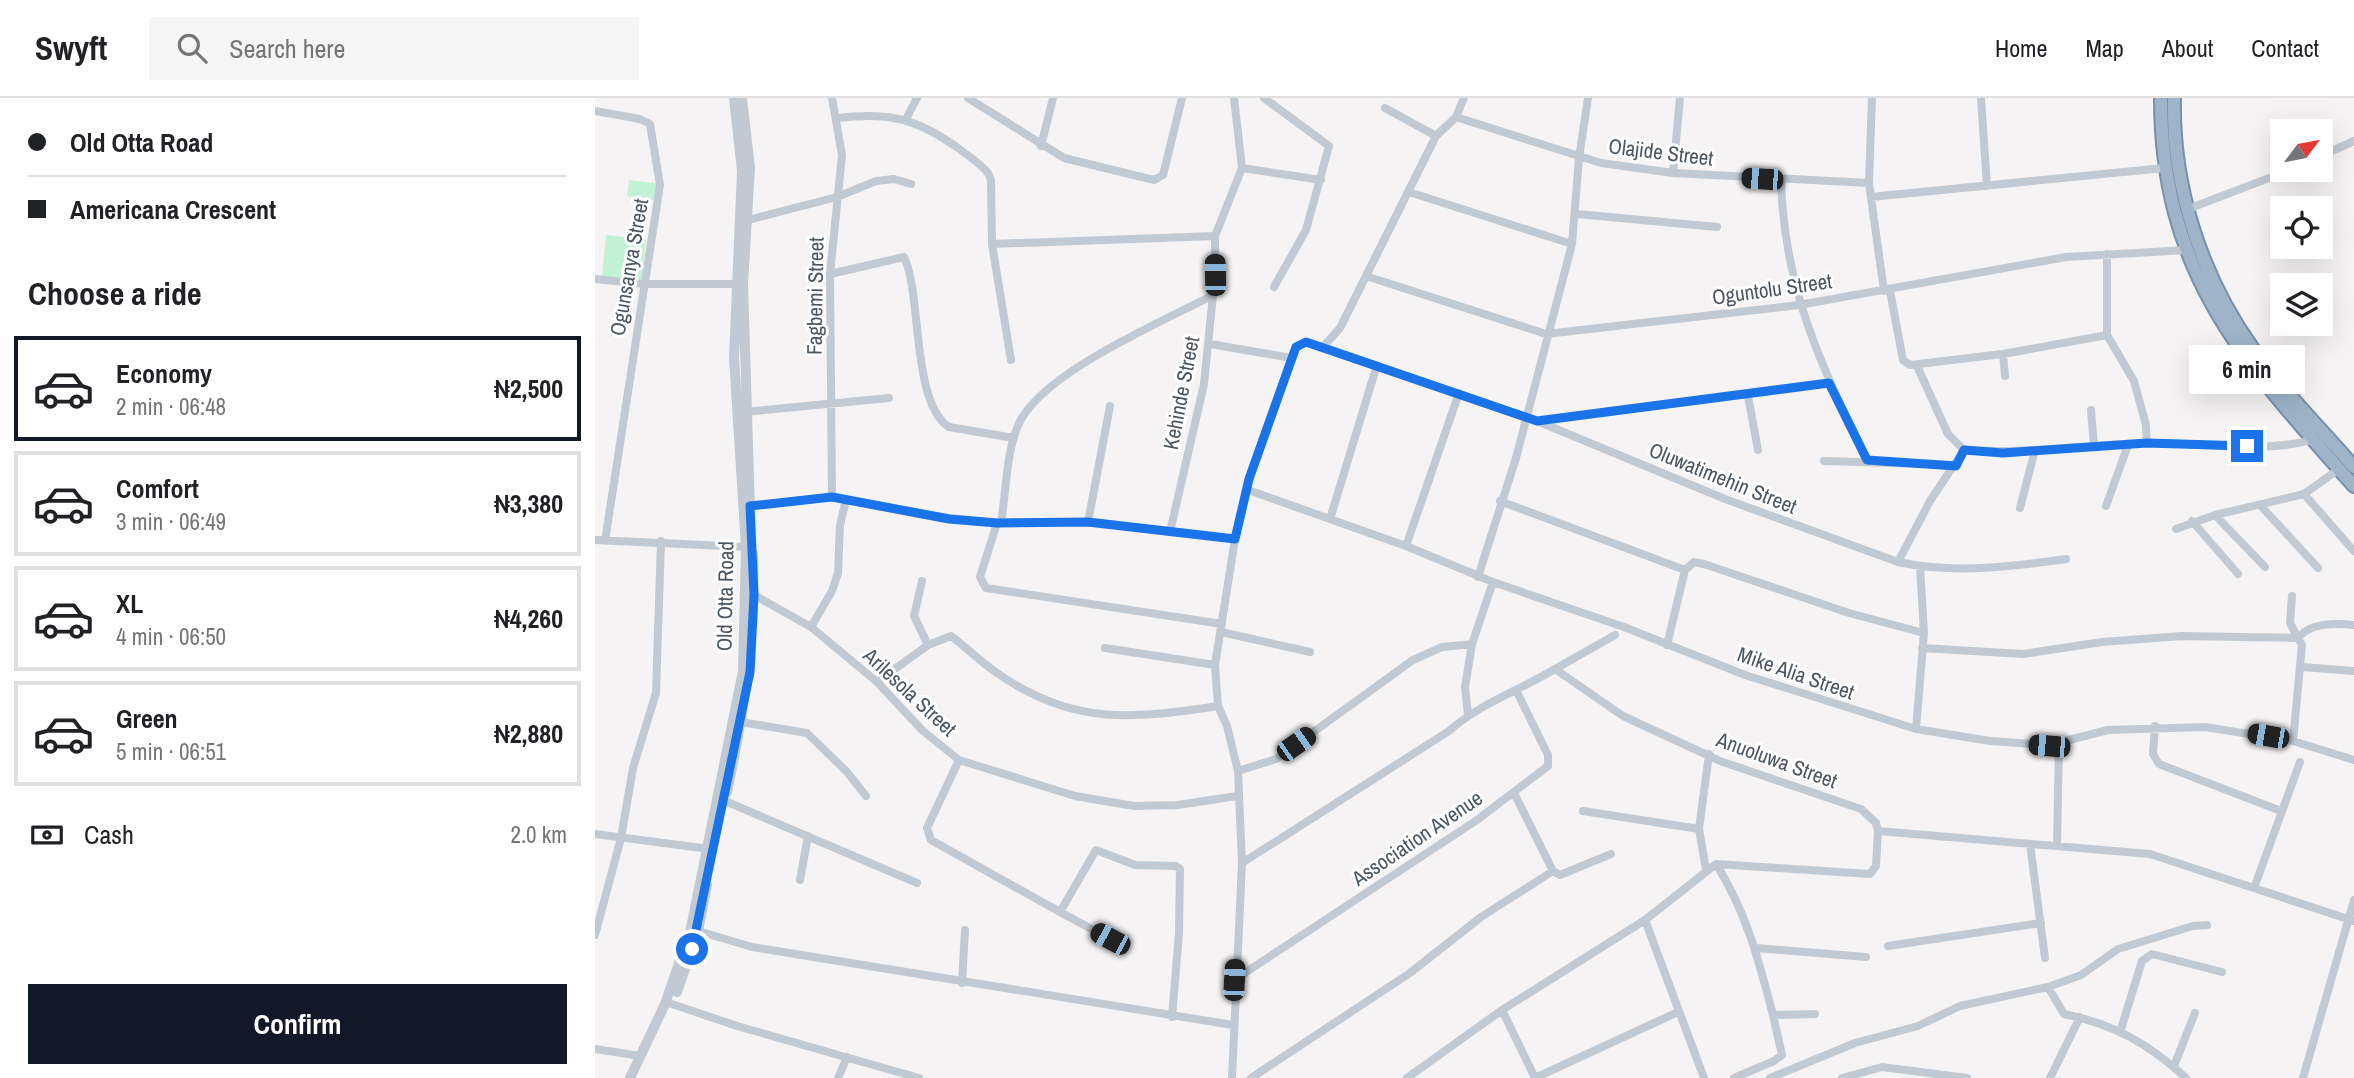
<!DOCTYPE html>
<html lang="en">
<head>
<meta charset="utf-8">
<style>
  :root { --surface:#fff; --page:#f6f6f6; --text:#202124; --muted:#757577; --line:#e0e0e0; --accent:#111827 }
  body { margin:0; font-family:"Archivo Narrow",sans-serif; background:var(--page); color:var(--text); height:100vh; display:flex; flex-direction:column; font-size:26px; white-space:nowrap }
  * { box-sizing:border-box; margin:0 }
  p { font-size:23px; color:var(--muted) }
  .icon { flex:none; width:38px; height:38px; fill:none; stroke:currentColor; stroke-width:2; stroke-linecap:round; stroke-linejoin:round }
  .map { position:relative; flex:1; overflow:hidden }
  .panel { display:flex; flex-direction:column; background:var(--surface); width:595px }
  .panel>* { flex:none }
  .top-card { display:grid; align-content:center; height:154px; padding:0 28px; background:var(--surface) }
  .needle { width:46px; rotate:58deg }
  .tools { position:absolute; left:1675px; top:21px; display:grid; gap:14px }
  .tools a { display:grid; place-items:center; width:63px; height:63px; border-radius:0px; background:var(--surface); box-shadow:0 7px 28px #0002; font-size:35px }
  .end { position:absolute; width:32px; height:32px; margin:-16px; border:9px solid #1a73e8; background:#fff; box-shadow:0 0 0 4px #fff }
  .from { border-radius:50% }
  .bubble { position:absolute; height:49px; border-radius:0px; background:var(--surface); box-shadow:0 7px 28px #0002; font-size:23px; font-weight:700; line-height:49px; text-align:center }
  .car { position:absolute; width:21px; height:42px; margin:-21px -10px; border-radius:9px; box-shadow:0 0 5px 2px #0007; background:linear-gradient(#222 24%,#8ab4d8 0 40%,#222 0 76%,#8ab4d8 0 86%,#222 0) }
  .top-card b { display:flex; align-items:center; gap:24px; height:66px; font-size:26px }
  .top-card b+b { border-top:2px solid var(--line) }
  .top-card i { width:18px; height:18px; background:var(--text) }
  ul { padding:0; list-style:none }
  li { display:flex; align-items:center; gap:21px; height:105px; margin:0 14px 10px; padding:0 14px; border:4px solid var(--line); border-radius:0px }
  li div { flex:1 }
  li b { display:block; font-size:26px }
  li em { font-style:normal; font-weight:700 }
  li.on { border-color:var(--accent) }
  li>.icon { width:63px; height:63px; stroke-width:1.5 }
  h2 { padding:0 28px; font-size:32px; line-height:84px }
  .pay { display:flex; align-items:center; gap:18px; height:77px; padding:0 28px; font-size:26px }
  .pay p { margin-inline-start:auto }
  .cta { display:flex; gap:14px; margin-top:auto; padding:14px 28px }
  .cta a { flex:1; height:80px; border-radius:0px; background:var(--accent); color:#fff; font-size:28px; font-weight:700; line-height:80px; text-align:center }
  header { display:flex; align-items:center; gap:42px; box-sizing:border-box; height:98px; padding:0 35px; background:var(--surface); border-bottom:2px solid var(--line) }
  header strong { font-size:33px }
  nav { display:flex; gap:38px; margin-inline-start:auto; font-size:24px }
  .search { width:490px; height:63px; background:var(--page); display:flex; align-items:center; gap:18px; box-sizing:border-box; padding:0 24px; border-radius:0px; color:var(--muted); font-size:26px }
  main { display:flex; flex:1; min-height:0 }
  .map>svg:first-child { display:block }
  .grass { fill:#c3f1d5 }
  .lines { fill:none; stroke-linecap:round; stroke-linejoin:round }
  .trunk-casing { stroke:#7690ad; stroke-width:16 }
  .minor { stroke:#c1cad2; stroke-width:8 }
  .tertiary { stroke:#c1cad2; stroke-width:10 }
  .trunk { stroke:#9fb4c9; stroke-width:12 }
  .route { stroke:#1a73e8; stroke-width:9 }
  .labels { text-anchor:middle; dominant-baseline:central; stroke-width:6; stroke-linejoin:round; paint-order:stroke }
  .street-label { font-size:21px; fill:#4a5661; stroke:#fff }
</style>
</head>
<body>
<header>
<strong>Swyft</strong>
<div class="search"><svg class="icon" aria-label="search" viewBox="0 0 24 24"><circle cx="10" cy="10" r="6"/><path d="M15 15l6 6"/></svg>Search here</div>
<nav><a>Home</a><a>Map</a><a>About</a><a>Contact</a></nav>
</header>
<main>
<section class="panel">
<div class="top-card">
<b><i class="from"></i>Old Otta Road</b>
<b><i></i>Americana Crescent</b>
</div>
<h2>Choose a ride</h2>
<ul>
<li class="on"><svg class="icon" aria-label="car" viewBox="0 0 24 24"><path d="M5 17H2v-5l4-1 3-4h7l3 4 3 1v5h-3M9 17h6M6 11h13"/><circle cx="7" cy="17" r="2"/><circle cx="17" cy="17" r="2"/></svg><div><b>Economy</b><p>2 min · 06:48</p></div><em>₦2,500</em></li>
<li><svg class="icon" aria-label="car" viewBox="0 0 24 24"><path d="M5 17H2v-5l4-1 3-4h7l3 4 3 1v5h-3M9 17h6M6 11h13"/><circle cx="7" cy="17" r="2"/><circle cx="17" cy="17" r="2"/></svg><div><b>Comfort</b><p>3 min · 06:49</p></div><em>₦3,380</em></li>
<li><svg class="icon" aria-label="car" viewBox="0 0 24 24"><path d="M5 17H2v-5l4-1 3-4h7l3 4 3 1v5h-3M9 17h6M6 11h13"/><circle cx="7" cy="17" r="2"/><circle cx="17" cy="17" r="2"/></svg><div><b>XL</b><p>4 min · 06:50</p></div><em>₦4,260</em></li>
<li><svg class="icon" aria-label="car" viewBox="0 0 24 24"><path d="M5 17H2v-5l4-1 3-4h7l3 4 3 1v5h-3M9 17h6M6 11h13"/><circle cx="7" cy="17" r="2"/><circle cx="17" cy="17" r="2"/></svg><div><b>Green</b><p>5 min · 06:51</p></div><em>₦2,880</em></li>
</ul>
<div class="pay"><svg class="icon" aria-label="cash" viewBox="0 0 24 24"><path d="M3 7h18v10H3z"/><circle cx="12" cy="12" r="2"/></svg>Cash<p>2.0 km</p></div>
<div class="cta"><a>Confirm</a></div>
</section>
<div class="map">
<svg width="1759" height="980" viewBox="0 0 1759 980">
  <rect width="100%" height="100%" fill="#f5f3f3"/>
  <path class="grass" d="M34,82L67,86L65,103L32,98Z
    M11,137L51,141L47,183L7,179Z"/>
  <g class="lines">
    <defs>
      <path id="trunk" d="M1566,0C1566,176 1649,264 1759,388
        M1579,0C1577,89 1606,178 1658,251C1688,293 1725,330 1759,369"/>
    </defs>
    <use href="#trunk" class="trunk-casing"/>
    <path class="minor" d="M237,0L247,57L235,176L237,399
      M373,0L469,60L559,82L568,77L587,0
      M669,0L734,48L711,132L679,189
      M1277,0L1274,85L1289,193
      M1386,0L1392,88
      M790,10L841,38
      M0,13L45,21L55,26L65,87L10,443
      M861,19L1006,65L1078,75L1274,85
      M243,20C293,14 321,20 363,50C373,58 385,65 393,75L396,82L397,146L416,262
      M311,21L322,0
      M446,48L458,0
      M1726,58L1759,43
      M647,70L726,82
      M1078,75L1085,0
      M1186,82C1189,191 1226,267 1272,362
      M814,94L977,146
      M1276,99L1569,70
      M1593,111L1695,72
      M982,116L1122,129
      M153,122L242,99L281,83L299,81L316,86
      M397,146L620,138
      M1512,156V237L1539,283L1551,327L1552,345
      M235,176L309,159C327,194 316,305 354,329L419,340
      M774,179L951,236L1204,207L1471,159L1592,152
      M0,181L49,186H140
      M1295,193L1308,262L1315,267L1408,256L1512,237
      M615,246L697,260
      M728,249L942,323L1130,401L1303,464C1358,476 1416,469 1471,461
      M1408,256L1410,278
      M1153,298L1163,352
      M1496,312L1499,348
      M150,314L294,300
      M943,323L1234,285
      M1369,352C1430,356 1491,347 1551,345C1606,344 1664,356 1717,342
      M1229,363L1361,367
      M653,392L811,448L898,484L1029,529L1150,577L1321,631L1395,643L1454,647L1513,632L1610,629L1698,643L1759,662
      M1709,396L1759,453
      M905,403L1090,472L1099,464L1109,466L1254,515L1329,535
      M155,408L237,399L354,420L402,425L493,424L640,441
      M1511,408L1533,347
      M1666,408L1723,470
      M1425,410L1440,352
      M1620,417L1670,469
      M735,421L782,267
      M1597,423L1643,476
      M493,424L515,308
      M402,425L385,479L391,490L627,526
      M406,425C411,395 411,358 422,330C442,276 566,225 618,197
      M1581,431L1620,417L1709,396L1744,371
      M575,434L609,286L620,177V138L647,70L639,0
      M0,442L151,449
      M811,448L864,295
      M1303,464L1335,403L1369,352L1353,336L1322,268
      M883,479L921,360L977,146L984,60L993,0
      M327,483L319,518L333,547
      M159,497L216,529L282,584L328,633L364,662L480,698L539,708L583,707L642,698
      M1697,498L1695,525L1707,547L1698,643
      M216,529L237,493L243,475L245,427L251,402
      M626,534L715,554
      M1072,547L1090,472
      M510,550L620,567
      M1327,550L1428,556L1507,544L1587,538L1703,540C1715,524 1741,525 1759,527
      M1707,569L1759,573
      M960,571L1020,537
      M282,584L333,547L356,538C372,550 386,564 402,575C478,628 537,621 623,608
      M873,617L870,589L877,546
      M146,624L212,635L252,674L271,698
      M1560,628L1558,656L1564,666L1686,713
      M1321,631L1329,535L1325,469
      M364,662L332,730L336,742L465,814L501,752L540,767L581,768L585,771L584,835L577,919
      M643,673L681,661L818,562L847,549L877,546L898,484
      M919,695L958,773L965,777L1016,756
      M130,703L322,785
      M988,713L1104,731
      M0,736L114,751
      M1435,746L1450,860
      M1462,748L1464,646
      M647,765L854,633C884,606 925,592 960,571L1028,618L1125,663L1266,711L1281,725L1283,733L1555,756L1759,823
      M1121,766C1151,813 1164,863 1178,917L1220,916
      M1111,772L1104,731L1114,656
      M205,782L213,738
      M1659,790L1705,664
      M465,814L515,841
      M1050,822L1109,980
      M103,833L157,849L638,927
      M0,837L26,740L38,670L61,595L66,443
      M1293,848L1446,825
      M1161,850L1271,859
      M639,882L882,722L953,668V657L922,594
      M367,885L370,832
      M1453,889L1469,916C1519,926 1554,946 1591,980
      M77,906L142,928L324,980
      M907,912L940,980
      M1526,931L1547,863L1557,856L1627,874
      M0,951L46,958
      M1579,968L1600,915
      M243,980L252,959
      M637,980L647,765L643,673L632,628L623,608L620,567L640,441L654,381L701,249L711,244L728,249L745,230L841,38L861,19L869,0
      M656,980L815,875L886,819L958,773
      M812,980L907,912L1050,822L1121,766L1275,776L1281,768L1283,733
      M940,980L1083,914
      M1139,980L1179,963L1187,957L1178,917
      M1175,980L1260,945L1323,928L1365,908L1453,889L1486,877L1523,851L1598,828L1612,827
      M1247,980L1287,969L1372,980
      M1455,980L1485,919
      M1708,980L1759,802"/>
    <path class="tertiary" d="M147,0L155,70L148,186L155,413
      M132,694C149,614 161,538 158,456
      M82,894L103,833L112,787
      M35,980L70,906L96,830L148,573L151,449L139,260L147,73L139,0"/>
    <use href="#trunk" class="trunk"/>
  </g>
  <g class="lines">
    <path class="route" d="M97,851L155,574L159,497L155,408L237,399L354,421L402,425L493,424L640,441L654,381L697,260L701,249L711,244L942,323L1234,285L1272,362L1361,368L1369,352L1408,355L1552,345L1652,348"/>
  </g>
  <g class="labels">
    <g class="street-label">
      <text transform="translate(1066 54) rotate(7)">Olajide Street</text>
      <text transform="translate(34 169) rotate(-80)">Ogunsanya Street</text>
      <text transform="translate(1177 191) rotate(-8)">Oguntolu Street</text>
      <text transform="translate(220 198) rotate(-89)">Fagbemi Street</text>
      <text transform="translate(586 295) rotate(-79)">Kehinde Street</text>
      <text transform="translate(1128 380) rotate(22)">Oluwatimehin Street</text>
      <text transform="translate(130 498) rotate(-89)">Old Otta Road</text>
      <text transform="translate(1201 575) rotate(19)">Mike Alia Street</text>
      <text transform="translate(315 594) rotate(43)">Arilesola Street</text>
      <text transform="translate(1182 662) rotate(20)">Anuoluwa Street</text>
      <text transform="translate(822 740) rotate(-34)">Association Avenue</text>
    </g>
  </g>
</svg>
<div class="tools">
<a><svg class="needle" viewBox="-14 -14 28 28"><path d="M0-13l5 13h-10z" fill="#e53935"/><path d="M0 13l5-13h-10z" fill="#757577"/></svg></a>
<a><svg class="icon" aria-label="locate" viewBox="0 0 24 24"><circle cx="12" cy="12" r="6"/><path d="M12 2v4M12 18v4M2 12h4M18 12h4"/></svg></a>
<a><svg class="icon" aria-label="layers" viewBox="0 0 24 24"><path d="M12 4l9 5-9 5-9-5zM3 14l9 5 9-5"/></svg></a>
</div>
<i class="end from" style="left:97px;top:851px"></i>
<i class="end" style="left:1652px;top:348px"></i>
<div class="bubble" style="left:1594px;top:247px;width:116px">6 min</div>
<i class="car" style="left:1167px;top:81px;rotate:274deg"></i>
<i class="car" style="left:620px;top:177px;rotate:359deg"></i>
<i class="car" style="left:1673px;top:638px;rotate:280deg"></i>
<i class="car" style="left:701px;top:646px;rotate:55deg"></i>
<i class="car" style="left:1454px;top:648px;rotate:275deg"></i>
<i class="car" style="left:515px;top:841px;rotate:298deg"></i>
<i class="car" style="left:639px;top:882px;rotate:3deg"></i>
</div>
</main>
</body>
</html>
